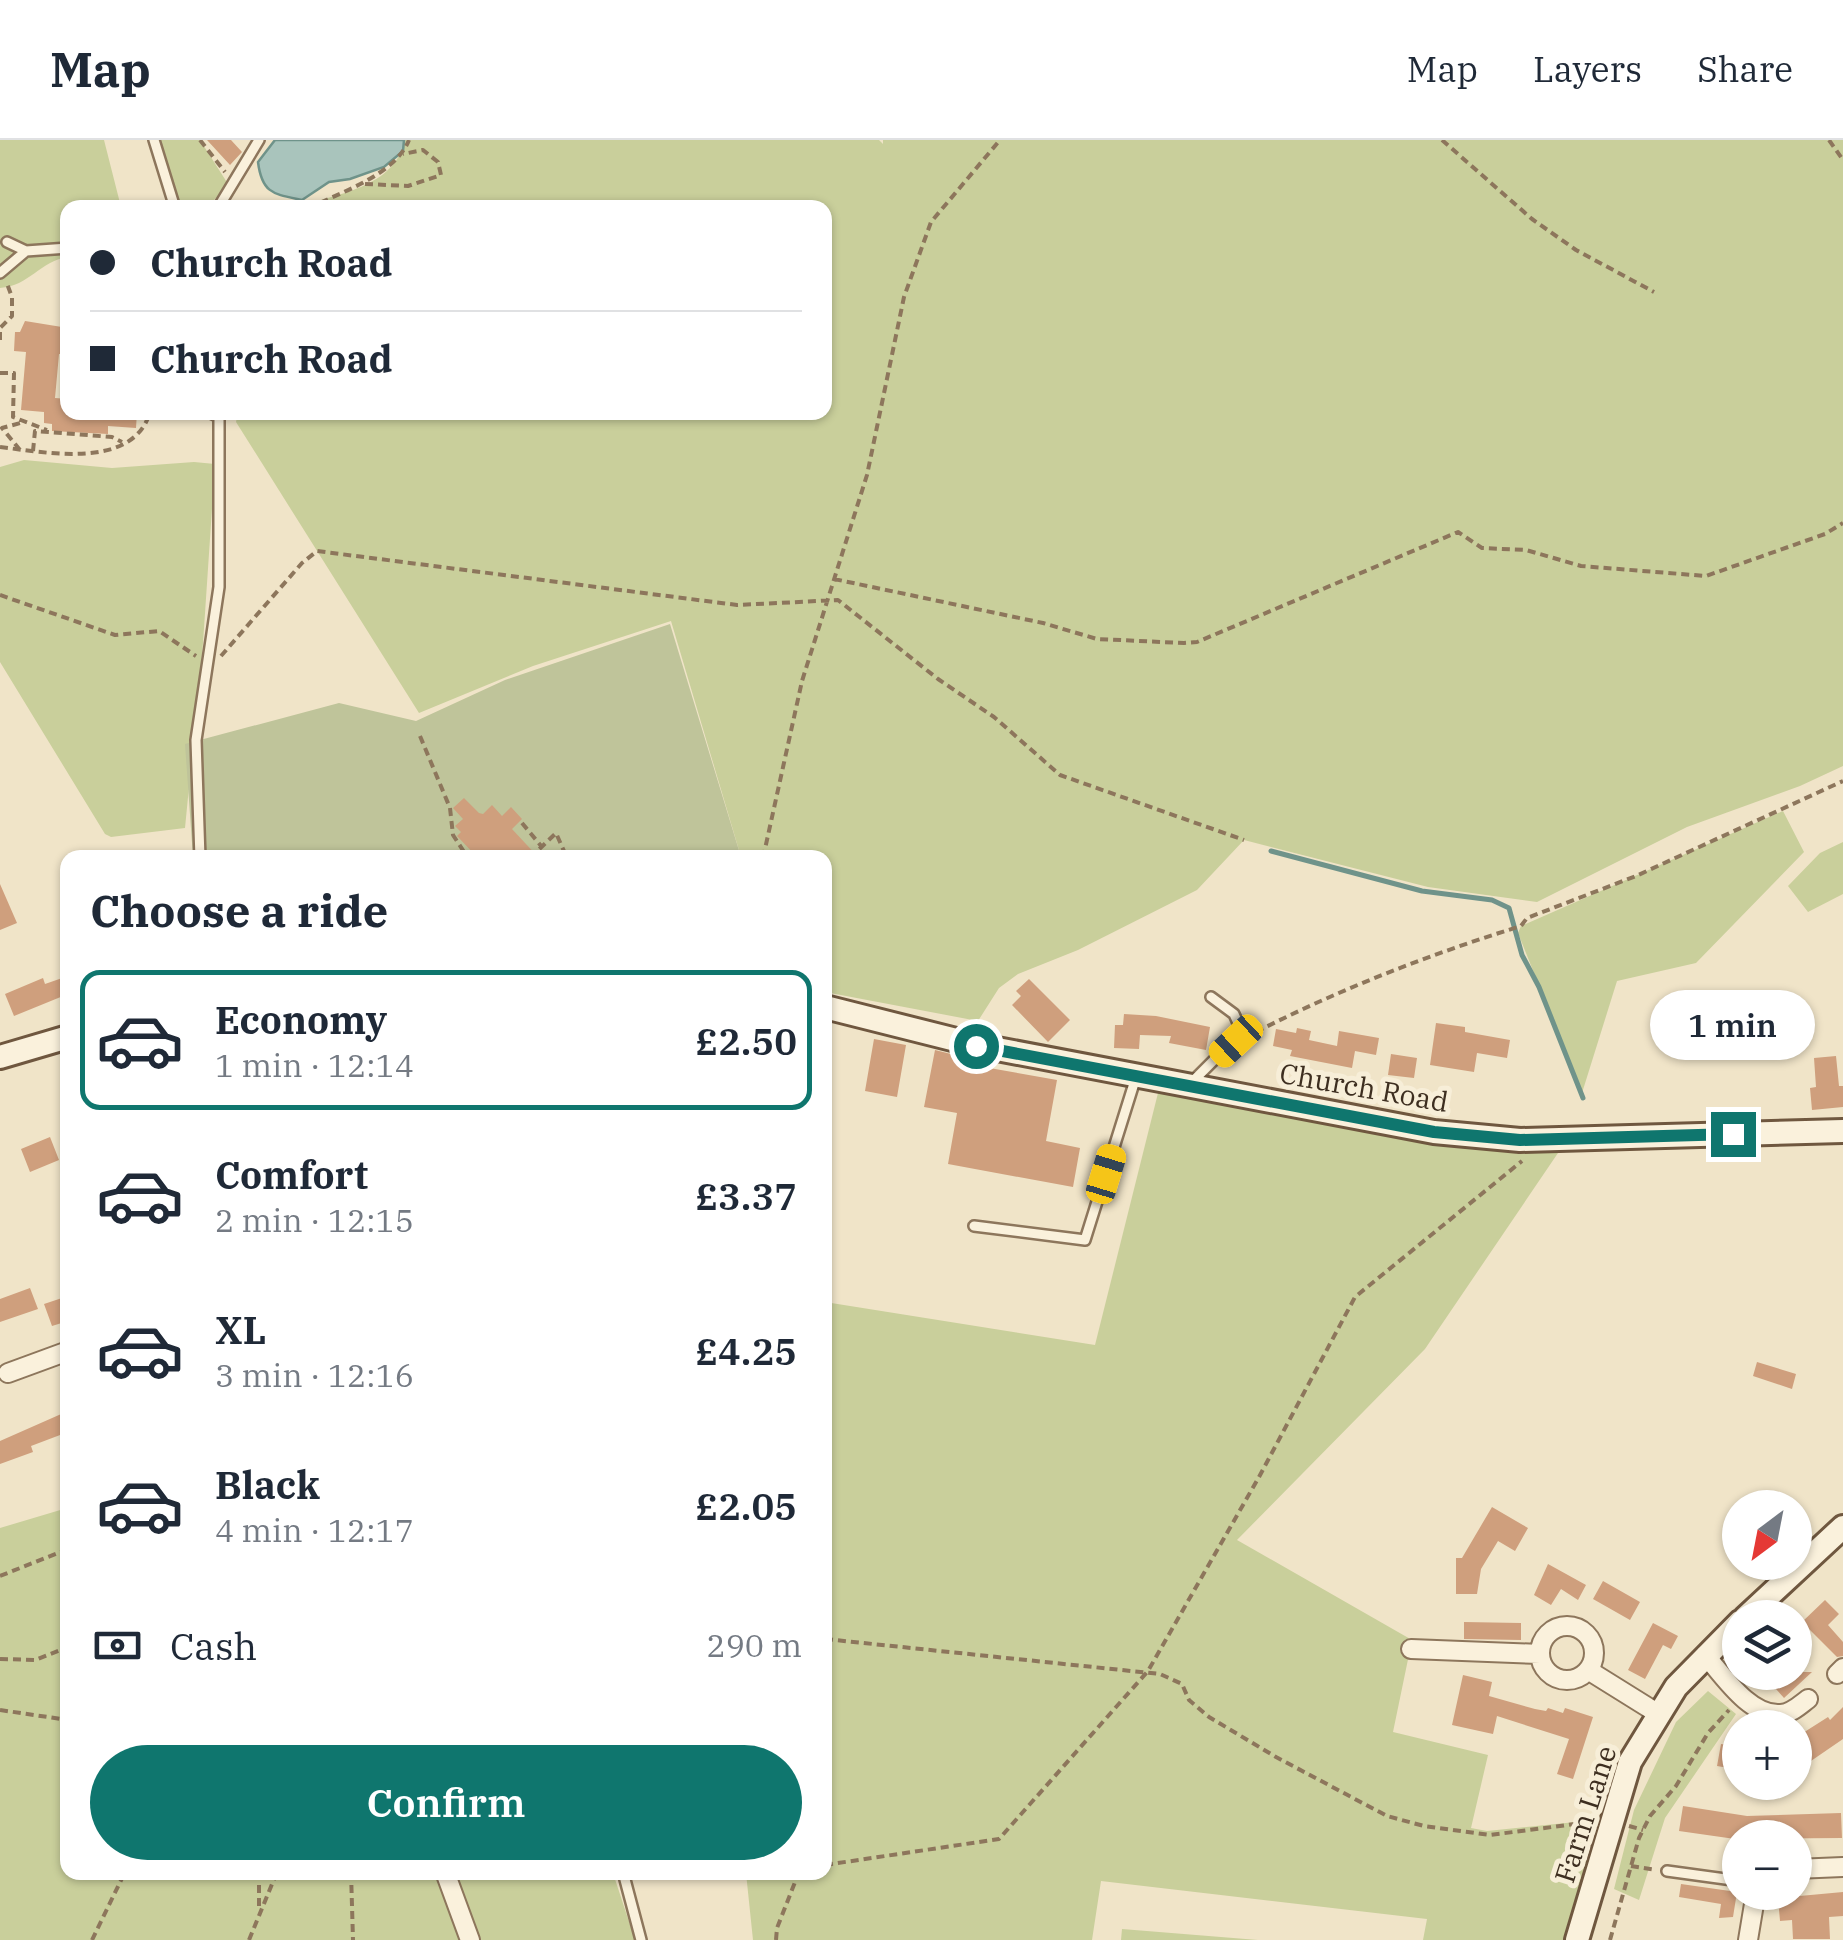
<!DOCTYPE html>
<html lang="en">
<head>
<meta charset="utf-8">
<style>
  :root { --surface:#fff; --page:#f2f2f3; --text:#1f2937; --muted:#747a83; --line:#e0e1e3; --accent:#0f766e }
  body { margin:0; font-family:"IBM Plex Serif",serif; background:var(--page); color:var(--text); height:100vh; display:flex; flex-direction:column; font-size:38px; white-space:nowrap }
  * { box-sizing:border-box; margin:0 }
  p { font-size:32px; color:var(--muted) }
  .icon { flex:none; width:55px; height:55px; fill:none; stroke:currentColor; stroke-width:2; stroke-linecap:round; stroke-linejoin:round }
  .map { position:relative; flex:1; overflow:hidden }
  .side { position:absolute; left:60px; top:710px; width:772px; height:1030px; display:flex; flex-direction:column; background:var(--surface); border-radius:20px; box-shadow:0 2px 8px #0004 }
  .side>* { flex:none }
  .guide { position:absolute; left:60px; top:60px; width:772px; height:220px; border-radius:20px; box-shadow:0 2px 8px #0004; display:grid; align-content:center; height:220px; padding:0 30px; background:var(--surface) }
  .needle { width:65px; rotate:212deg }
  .tools { position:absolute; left:1722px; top:1350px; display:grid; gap:20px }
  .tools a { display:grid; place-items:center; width:90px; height:90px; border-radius:50%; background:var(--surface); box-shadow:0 2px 8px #0004; font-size:50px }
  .end { position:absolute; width:45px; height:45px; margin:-22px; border:12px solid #0f766e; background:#fff; box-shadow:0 0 0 5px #fff }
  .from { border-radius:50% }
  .bubble { position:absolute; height:70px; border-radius:35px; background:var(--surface); box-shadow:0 2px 8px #0004; font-size:32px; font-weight:600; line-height:70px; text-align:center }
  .car { position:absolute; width:30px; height:60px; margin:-30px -15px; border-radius:12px; box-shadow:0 0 8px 2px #0007; background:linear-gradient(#f5c518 24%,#345 0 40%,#f5c518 0 76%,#345 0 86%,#f5c518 0) }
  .guide b { display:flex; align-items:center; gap:35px; height:95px; font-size:38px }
  .guide b+b { border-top:2px solid var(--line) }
  .guide i { width:25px; height:25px; background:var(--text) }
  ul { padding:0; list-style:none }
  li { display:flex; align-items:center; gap:30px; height:140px; margin:0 20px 15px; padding:0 10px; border:5px solid transparent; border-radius:20px }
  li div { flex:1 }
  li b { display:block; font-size:38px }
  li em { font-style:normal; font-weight:600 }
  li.on { border-color:var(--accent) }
  li>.icon { width:90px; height:90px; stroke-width:1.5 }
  h2 { padding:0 30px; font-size:45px; line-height:120px }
  .pay { display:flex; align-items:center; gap:25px; height:110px; padding:0 30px; font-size:38px }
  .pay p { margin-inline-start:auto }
  .button { display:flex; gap:20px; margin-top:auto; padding:20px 30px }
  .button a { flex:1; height:115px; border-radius:60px; background:var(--accent); color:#fff; font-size:40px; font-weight:600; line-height:115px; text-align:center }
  header { display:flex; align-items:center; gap:60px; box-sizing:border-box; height:140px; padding:0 50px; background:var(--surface); border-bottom:2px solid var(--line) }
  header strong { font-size:48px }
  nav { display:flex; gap:55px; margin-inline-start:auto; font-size:35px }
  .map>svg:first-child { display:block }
  .green { fill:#c9cf9b }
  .cemetery { fill:#bfc49a }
  .water { fill:#a9c4bc; stroke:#6f938a; stroke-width:2.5 }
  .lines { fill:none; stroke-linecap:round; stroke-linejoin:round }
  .stream { stroke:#6f938a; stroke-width:5 }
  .building { fill:#cf9f7d }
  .lane-casing { stroke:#8d765c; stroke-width:14 }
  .street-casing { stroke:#8d765c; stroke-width:22 }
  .secondary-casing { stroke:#6f573f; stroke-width:28 }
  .path { stroke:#8d765c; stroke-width:4; stroke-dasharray:8 5; stroke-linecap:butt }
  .lane { stroke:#faf1dc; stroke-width:9 }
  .street { stroke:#faf1dc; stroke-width:18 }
  .secondary { stroke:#faf1dc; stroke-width:22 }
  .route { stroke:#0f766e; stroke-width:12 }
  .labels { text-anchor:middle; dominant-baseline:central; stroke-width:10; stroke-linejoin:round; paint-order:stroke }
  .street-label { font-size:28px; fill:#3d2e20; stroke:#f7eed8 }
</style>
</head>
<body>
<header>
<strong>Map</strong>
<nav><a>Map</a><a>Layers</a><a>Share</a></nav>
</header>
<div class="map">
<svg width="1843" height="1800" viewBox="0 0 1843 1800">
  <rect width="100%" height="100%" fill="#f0e4c8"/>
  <path class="green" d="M0,0H104L121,67L68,68L67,117C41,121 29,146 0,148Z
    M153,0H200L228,44L208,67H177Z
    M404,0H879L883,4V0H1843V626L1800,646L1687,687L1537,762L1428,747L1244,700L1197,750L1078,810L1018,834L999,848L978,881L825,852V718L741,717L671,481L533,526L419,573L236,282L238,272H825V68L296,67C334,55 397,47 404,0Z
    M24,320L112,328L194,322L215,324L203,503L185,688L111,697L105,694L0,522V327Z
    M1783,671L1804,712L1696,823L1617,841L1582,953L1518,793L1521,786Z
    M1843,702V754L1808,772L1788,746L1820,713Z
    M1158,953L1558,1013L1425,1209L1237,1400L1412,1500L1393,1592L1488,1615L1471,1688L1487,1691L1595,1680L1568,1800H1423L1427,1779L1101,1741L1092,1800H753L746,1733L825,1732V1162L1095,1205Z
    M67,1368L68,1732L613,1733L635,1800H0V1388Z
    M1708,1551L1736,1574L1665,1678L1639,1760L1614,1749L1634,1670L1676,1582Z
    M1122,1789L1258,1800H1121Z"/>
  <path class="cemetery" d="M670,484L741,717H193L185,604L339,563L416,581L505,540Z"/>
  <path class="water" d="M275,0H404L403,11L384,27L350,39L329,42L302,60C274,54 262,54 258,22Z"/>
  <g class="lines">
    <path class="stream" d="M1271,711L1422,751L1492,760L1509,768L1522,815L1539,847L1583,958"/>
  </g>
  <path class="building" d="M207,0H231L242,12L230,25Z
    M25,181L68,188V214H59L55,258L68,259V272H137L136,288L108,286V294L52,291V284L44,283V272L21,270L26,212L14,211L15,192H20Z
    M464,658L479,673L483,674L492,665L502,676L511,667L522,679L512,689L539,718H478L457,696L461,692L455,686L463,679L453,668Z
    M0,744L17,783L0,790Z
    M68,836V854L14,876L5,854L43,838L45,844Z
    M1029,839L1070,880L1048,902L1012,865L1021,856L1016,851Z
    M1124,874L1156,876L1210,887L1206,910L1169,903L1171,896L1140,895L1139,909L1114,908L1115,885H1123Z
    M1436,883L1465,887V892L1510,900L1507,918L1477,913L1474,932L1430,925Z
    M1297,888L1311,891L1309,900L1337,906L1339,891L1379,898L1376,915L1355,911L1352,928L1290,916L1292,910L1273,906L1276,889L1296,893Z
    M874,899L906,905L897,957L865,951Z
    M935,910L979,921L978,926L1057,940L1046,1001L1080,1008L1073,1047L948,1024L957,973L924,967Z
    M1391,914L1417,918L1414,938L1388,935Z
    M1836,916L1839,946H1843V967L1812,970L1810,948L1816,947L1814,918Z
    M50,997L59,1020L30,1032L21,1009Z
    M30,1148L38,1169L0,1182V1159Z
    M68,1156V1181L52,1186L44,1164Z
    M1757,1222L1796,1234L1792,1249L1753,1236Z
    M68,1271V1292L31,1306L33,1312L0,1324V1301Z
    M1492,1367L1528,1388L1515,1411L1498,1401L1481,1429L1477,1454H1456V1418H1462Z
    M1548,1424L1586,1445L1578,1460L1561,1449L1551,1465L1534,1455Z
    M1603,1441L1640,1462L1630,1480L1593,1459Z
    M1825,1460L1839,1474L1828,1485L1843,1502V1516L1837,1517L1802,1482Z
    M1464,1482L1521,1483V1500L1464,1499Z
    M1653,1483L1678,1496L1671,1509L1663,1505L1645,1539L1628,1530Z
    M1761,1532H1812L1784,1558Z
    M1463,1535L1492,1542L1489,1556L1535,1569L1546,1571L1548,1568L1563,1573L1565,1568L1593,1577L1573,1639L1557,1634L1569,1599L1497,1576L1493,1594L1452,1585Z
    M1843,1567V1599L1808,1623L1795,1625V1598L1828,1577L1830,1580Z
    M1721,1604L1740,1607V1630L1717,1626Z
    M1683,1666L1747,1676L1841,1673L1842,1698L1735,1699L1679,1691Z
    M1681,1744L1737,1752L1733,1777L1719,1778L1721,1764L1679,1757Z
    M1843,1752V1776L1829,1777L1830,1799H1793L1792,1780L1780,1781L1778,1758Z"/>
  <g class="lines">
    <defs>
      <path id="lane" d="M154,0L175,68
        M218,68L259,0
        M7,102L26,111
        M0,133L26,111L68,108
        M200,718L196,600L219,447V277L208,272
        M1190,944L1242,892L1234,874L1211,857
        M974,1086L1085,1100L1136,937
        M1667,1731L1740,1741
        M623,1732L641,1800"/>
      <path id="street" d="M8,1233L68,1211
        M1540 1513a27 27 0 1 1 54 0a27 27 0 1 1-54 0Z
        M1411,1509L1540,1514
        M1705,1515C1723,1535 1749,1576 1780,1574C1791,1574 1800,1565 1808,1559
        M1588,1530L1657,1573
        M1837,1534L1843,1528
        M1795,1729L1843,1727
        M445,1732L470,1800
        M1748,1800L1756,1752"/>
      <path id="secondary" d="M825,867L976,905L1434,992L1520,1000L1843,991
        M0,917L68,897
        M1745,1478L1843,1387
        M1577,1800L1630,1622L1676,1547L1740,1482"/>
    </defs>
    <use href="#lane" class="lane-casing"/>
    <use href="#street" class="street-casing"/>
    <use href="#secondary" class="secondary-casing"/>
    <path class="path" d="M200,0L225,32
      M1442,0L1532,79L1576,110L1654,152
      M1829,0L1843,20
      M365,44L408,46L441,35L438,22L423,10L403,14
      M309,68C341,52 395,35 409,0
      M0,200V188L12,176V157L6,141
      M0,233H14L13,277L47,290
      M0,307C44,312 133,331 150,272
      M20,310L2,288L24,282
      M33,311L35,291L112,297L122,302
      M834,439L1043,483L1097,499L1184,503L1197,502L1458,392L1482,408L1526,410L1581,426L1706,436L1825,394L1843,383
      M0,455L115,495L159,491L196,516
      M221,516L302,423L317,411L737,465L838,460L938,539L994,577L1060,635L1244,700
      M420,596L450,668L453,695L468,718
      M522,683L542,707
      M530,718L556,693L567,718
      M763,718L802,541L867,335L904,157L931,82L1000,0
      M1256,892C1340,849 1431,814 1521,786L1527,778L1636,736L1843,641
      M0,1436L68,1409
      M825,1499L1160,1534L1182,1544L1189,1560L1209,1577L1276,1617L1387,1676L1424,1686L1490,1695L1591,1682
      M0,1519L35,1520L68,1507
      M0,1570L68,1580
      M1629,1686L1643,1690
      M825,1725L999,1699L1148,1531L1259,1337L1355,1157L1522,1021
      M1631,1726L1656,1730
      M259,1732V1767
      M351,1732L353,1800
      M92,1800L125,1732
      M249,1800L277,1732
      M776,1800L777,1788L799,1732
      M1610,1800L1639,1698L1650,1676L1676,1646L1708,1593L1729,1570"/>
    <use href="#lane" class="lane"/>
    <use href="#street" class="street"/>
    <use href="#secondary" class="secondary"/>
  </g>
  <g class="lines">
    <path class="route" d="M976,906L1434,992L1520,1000L1733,994"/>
  </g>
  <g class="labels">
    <g class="street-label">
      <text transform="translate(1364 947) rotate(10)">Church Road</text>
      <text transform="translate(1585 1674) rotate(-72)">Farm Lane</text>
    </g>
  </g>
</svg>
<div class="tools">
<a><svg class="needle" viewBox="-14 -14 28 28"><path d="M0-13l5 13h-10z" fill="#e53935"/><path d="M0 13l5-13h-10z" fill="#747a83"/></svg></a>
<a><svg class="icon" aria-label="layers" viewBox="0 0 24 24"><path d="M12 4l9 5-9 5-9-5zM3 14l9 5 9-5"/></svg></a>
<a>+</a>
<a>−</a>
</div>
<i class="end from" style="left:976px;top:906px"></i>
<i class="end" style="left:1733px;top:994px"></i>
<div class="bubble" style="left:1650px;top:850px;width:165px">1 min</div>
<i class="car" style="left:1236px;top:901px;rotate:227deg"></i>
<i class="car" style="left:1106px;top:1034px;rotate:17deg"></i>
<div class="guide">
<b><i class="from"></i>Church Road</b>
<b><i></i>Church Road</b>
</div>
<section class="side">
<h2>Choose a ride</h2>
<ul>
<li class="on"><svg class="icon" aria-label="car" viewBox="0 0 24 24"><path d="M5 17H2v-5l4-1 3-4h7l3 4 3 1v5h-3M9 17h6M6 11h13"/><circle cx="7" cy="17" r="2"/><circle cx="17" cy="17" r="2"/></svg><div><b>Economy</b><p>1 min · 12:14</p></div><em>£2.50</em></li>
<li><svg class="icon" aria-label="car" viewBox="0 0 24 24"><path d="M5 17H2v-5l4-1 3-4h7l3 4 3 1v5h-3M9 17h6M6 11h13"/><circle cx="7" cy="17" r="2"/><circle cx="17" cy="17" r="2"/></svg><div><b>Comfort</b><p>2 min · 12:15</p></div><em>£3.37</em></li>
<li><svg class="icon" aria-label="car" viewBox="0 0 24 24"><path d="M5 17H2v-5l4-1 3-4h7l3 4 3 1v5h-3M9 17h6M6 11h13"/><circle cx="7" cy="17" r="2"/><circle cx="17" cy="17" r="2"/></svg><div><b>XL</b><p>3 min · 12:16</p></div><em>£4.25</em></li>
<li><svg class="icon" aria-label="car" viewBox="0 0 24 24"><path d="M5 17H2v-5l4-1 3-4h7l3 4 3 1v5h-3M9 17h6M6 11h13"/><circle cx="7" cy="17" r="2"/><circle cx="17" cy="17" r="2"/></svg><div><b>Black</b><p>4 min · 12:17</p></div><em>£2.05</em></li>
</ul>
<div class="pay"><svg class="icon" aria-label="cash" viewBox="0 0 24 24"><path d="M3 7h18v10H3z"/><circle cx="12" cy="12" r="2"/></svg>Cash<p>290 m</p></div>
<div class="button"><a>Confirm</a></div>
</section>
</div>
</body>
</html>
